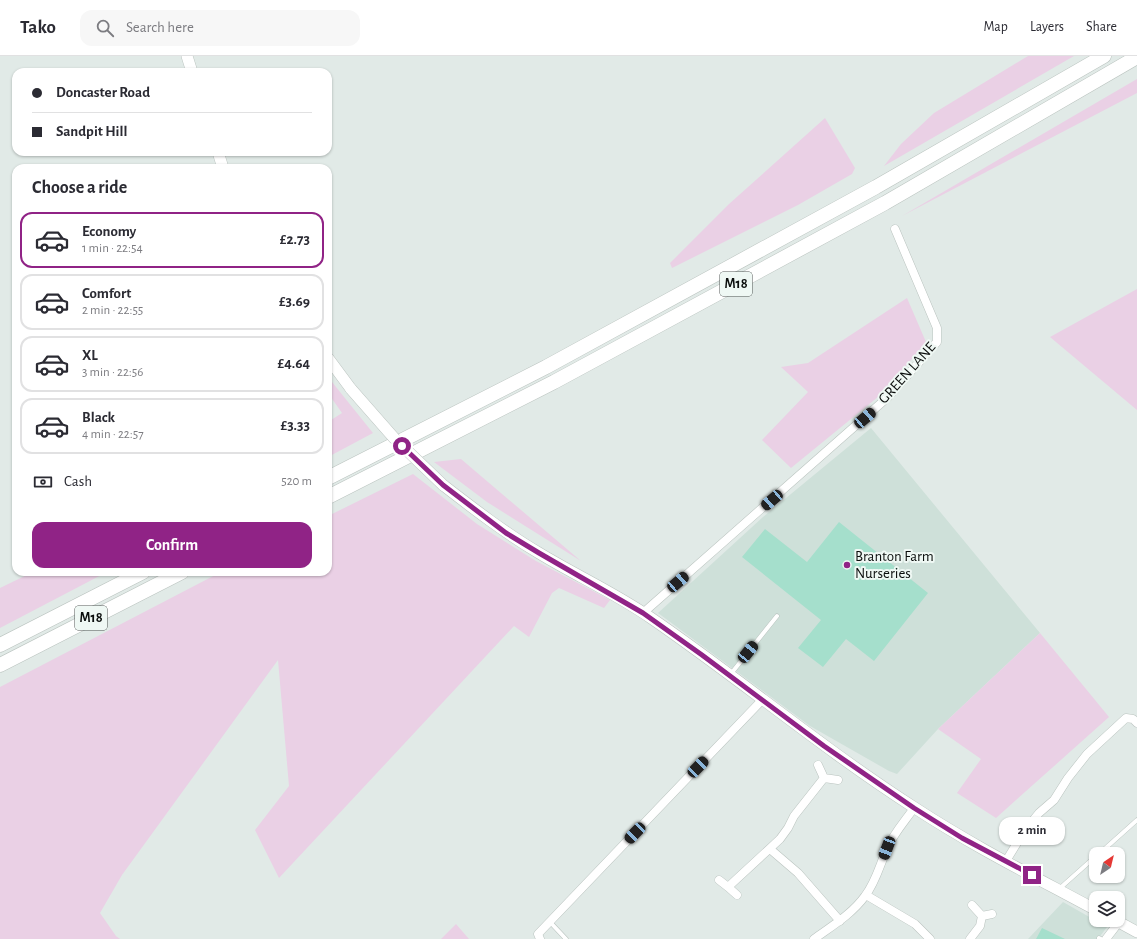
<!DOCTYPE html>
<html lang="en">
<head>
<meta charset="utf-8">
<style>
  :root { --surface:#fff; --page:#f7f7f7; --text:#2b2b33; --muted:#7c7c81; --line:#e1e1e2; --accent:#902386 }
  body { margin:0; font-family:"Alegreya Sans",sans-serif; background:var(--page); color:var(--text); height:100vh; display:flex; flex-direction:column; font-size:15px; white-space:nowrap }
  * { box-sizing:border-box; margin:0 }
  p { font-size:13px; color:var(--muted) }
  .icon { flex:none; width:22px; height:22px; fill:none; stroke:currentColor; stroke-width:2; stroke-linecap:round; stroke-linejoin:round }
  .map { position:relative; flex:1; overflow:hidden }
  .drawer { position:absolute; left:12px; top:108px; width:320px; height:412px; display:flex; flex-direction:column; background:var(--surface); border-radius:12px; box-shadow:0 1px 3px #0004 }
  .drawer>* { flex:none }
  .guide { position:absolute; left:12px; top:12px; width:320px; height:88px; border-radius:12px; box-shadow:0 1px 3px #0004; display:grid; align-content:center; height:88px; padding:0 20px; background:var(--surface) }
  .needle { width:26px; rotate:35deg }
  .buttons { position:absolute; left:1089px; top:791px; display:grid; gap:8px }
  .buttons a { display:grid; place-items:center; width:36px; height:36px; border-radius:8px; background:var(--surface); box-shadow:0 1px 3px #0004; font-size:20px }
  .end { position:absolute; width:18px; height:18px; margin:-9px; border:5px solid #902386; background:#fff; box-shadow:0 0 0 2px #fff }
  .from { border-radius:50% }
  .bubble { position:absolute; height:28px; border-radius:12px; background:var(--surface); box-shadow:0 1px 3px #0004; font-size:13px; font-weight:700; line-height:28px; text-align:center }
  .car { position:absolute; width:12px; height:24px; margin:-12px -6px; border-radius:5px; box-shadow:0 0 3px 1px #0007; background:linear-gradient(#222 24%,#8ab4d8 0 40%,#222 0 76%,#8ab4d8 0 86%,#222 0) }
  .guide b { display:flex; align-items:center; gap:14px; height:38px; font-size:15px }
  .guide b+b { border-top:1px solid var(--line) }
  .guide i { width:10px; height:10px; background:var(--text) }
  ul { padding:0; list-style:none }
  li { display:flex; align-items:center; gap:12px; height:56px; margin:0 8px 6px; padding:0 12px; border:2px solid var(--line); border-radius:12px }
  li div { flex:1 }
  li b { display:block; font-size:15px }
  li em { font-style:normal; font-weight:700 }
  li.current { border-color:var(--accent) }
  li>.icon { width:36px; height:36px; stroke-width:1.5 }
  h2 { padding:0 20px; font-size:18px; line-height:48px }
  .pay { display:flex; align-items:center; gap:10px; height:44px; padding:0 20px; font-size:15px }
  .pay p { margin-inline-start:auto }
  .primary-button { display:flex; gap:8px; margin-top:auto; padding:8px 20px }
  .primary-button a { flex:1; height:46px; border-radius:12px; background:var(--accent); color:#fff; font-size:16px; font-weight:700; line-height:46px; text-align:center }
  header { display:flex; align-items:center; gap:24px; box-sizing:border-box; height:56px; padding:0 20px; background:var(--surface); border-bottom:1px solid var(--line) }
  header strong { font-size:19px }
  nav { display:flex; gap:22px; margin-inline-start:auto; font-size:14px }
  .search { width:280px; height:36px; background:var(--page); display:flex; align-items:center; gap:10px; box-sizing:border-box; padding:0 14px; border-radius:12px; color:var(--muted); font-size:15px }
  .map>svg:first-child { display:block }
  .built { fill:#cee0d9 }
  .green { fill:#ead0e5 }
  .building { fill:#a5dfcc }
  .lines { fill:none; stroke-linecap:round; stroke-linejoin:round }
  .lane-casing { stroke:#bac3bf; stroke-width:5 }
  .street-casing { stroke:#bac3bf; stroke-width:9 }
  .secondary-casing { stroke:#bac3bf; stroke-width:12 }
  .highway-casing { stroke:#bac3bf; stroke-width:15 }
  .lane { stroke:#fff; stroke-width:4 }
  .street { stroke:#fff; stroke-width:8 }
  .secondary { stroke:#fff; stroke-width:11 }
  .highway { stroke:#fff; stroke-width:14 }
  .secondary-bridge-casing { stroke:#bac3bf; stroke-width:12; stroke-linecap:butt }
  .secondary-bridge { stroke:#fff; stroke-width:11 }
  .route { stroke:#902386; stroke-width:5 }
  .poi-dot { fill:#902386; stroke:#eff8f4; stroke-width:1.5 }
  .labels { text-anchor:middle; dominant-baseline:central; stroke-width:4; stroke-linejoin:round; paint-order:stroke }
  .shield { fill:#eff8f4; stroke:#4f5452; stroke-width:1 }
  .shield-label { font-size:14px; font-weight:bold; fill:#0b0e0d }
  .street-label { font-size:15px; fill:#0b0e0d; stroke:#eff8f4 }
  .poi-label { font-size:15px; fill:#0b0e0d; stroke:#eff8f4; text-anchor:start }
</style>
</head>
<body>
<header>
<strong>Tako</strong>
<div class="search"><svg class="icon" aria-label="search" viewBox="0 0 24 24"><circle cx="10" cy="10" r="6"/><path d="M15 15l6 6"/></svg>Search here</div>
<nav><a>Map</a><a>Layers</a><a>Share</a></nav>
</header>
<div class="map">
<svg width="1137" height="883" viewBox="0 0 1137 883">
  <rect width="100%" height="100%" fill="#e1eae7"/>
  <path class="built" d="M871,372L1040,577L938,673L897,718L889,715L810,670L658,557L763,461Z
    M1063,846L1107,871L1098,883H1028Z"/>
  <path class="green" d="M1028,0H1074L884,110L901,88L934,57Z
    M1137,23V37L902,160Z
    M825,62L855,112L852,118L798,149L672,212L670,207L729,148Z
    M1137,233V354L1050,281Z
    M907,242L926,286L884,336L791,412L762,384L808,336L781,311L808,307Z
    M328,321L373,377L328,401V366L342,357L328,337Z
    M461,403L581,505L487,446L434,406Z
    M413,418L477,468L536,505L610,544L604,552L559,532L552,537L529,581L514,570L279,822L255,774L289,730L278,604L122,819L100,857L116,880L120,883H0V631L221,516H328V460Z
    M33,516H107L0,572V532Z
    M1040,577L1109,661L996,762L957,737L981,703L938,673Z
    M456,868L469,883H441Z"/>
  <path class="building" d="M839,466L928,537L874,605L846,583L823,611L798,592L821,564L742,501L765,473L807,506Z
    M1042,872L1065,883H1036Z"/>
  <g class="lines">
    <defs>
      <path id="lane" d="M730,619L777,560
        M1099,798L1137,764
        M1059,833L1096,800
        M550,866L566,883
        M1099,882L1101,883"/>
      <path id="street" d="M643,557L888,341L937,286V272L895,173
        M818,709L824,722
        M770,793L798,817L840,865
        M1006,805L1025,774L1039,757L1054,744L1068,722L1087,698L1126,662L1133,663L1137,667
        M719,824L728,831
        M737,839L728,831L780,783L788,772L794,760L824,722L838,724
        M866,839L915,868L930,883
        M972,849L982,860
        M540,883L538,878L762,644
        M814,883C832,870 852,858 865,840C876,826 880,808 887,793C893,778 905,765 914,752
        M970,883L980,870L982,860L992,858
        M1106,883L1119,866"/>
      <path id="secondary" d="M187,0L192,16
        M218,96L223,112
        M328,302L351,333
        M443,429C474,453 505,477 539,497C575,519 615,537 651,562C740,623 823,693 915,752C973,790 1035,821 1096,854
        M1115,864L1137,876"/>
      <path id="highway" d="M328,422L546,311L876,131L1104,0
        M328,441L554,326L885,147L1137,1
        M0,589L143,516
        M0,609L182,516"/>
    </defs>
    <use href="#lane" class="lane-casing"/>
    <use href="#street" class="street-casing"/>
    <use href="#secondary" class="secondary-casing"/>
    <use href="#highway" class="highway-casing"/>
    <use href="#lane" class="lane"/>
    <use href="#street" class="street"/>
    <use href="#secondary" class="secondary"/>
    <use href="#highway" class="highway"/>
    <defs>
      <path id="secondary-bridge" d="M351,333L394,382L443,429"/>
    </defs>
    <use href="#secondary-bridge" class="secondary-bridge-casing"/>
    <use href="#secondary-bridge" class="secondary-bridge"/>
  </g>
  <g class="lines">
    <path class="route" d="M402,390L443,429L506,477L539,497L643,557L702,599L824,690L914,752L962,782L1032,819"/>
  </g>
  <circle class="poi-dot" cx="847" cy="509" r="4"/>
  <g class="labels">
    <g class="shield">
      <rect x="720" y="216" width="32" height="24" rx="3"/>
      <rect x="75" y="550" width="32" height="24" rx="3"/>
    </g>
    <g class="shield-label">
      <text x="736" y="228">M18</text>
      <text x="91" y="562">M18</text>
    </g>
    <g class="street-label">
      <text transform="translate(907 317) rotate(-48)">GREEN LANE</text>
    </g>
    <g class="poi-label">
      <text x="855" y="500">Branton Farm<tspan x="855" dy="17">Nurseries</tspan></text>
    </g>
  </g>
</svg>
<div class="buttons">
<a><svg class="needle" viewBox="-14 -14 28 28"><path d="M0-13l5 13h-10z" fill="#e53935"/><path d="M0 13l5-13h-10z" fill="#7c7c81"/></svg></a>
<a><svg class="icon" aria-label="layers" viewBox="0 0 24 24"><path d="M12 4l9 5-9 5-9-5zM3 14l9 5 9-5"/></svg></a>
</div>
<i class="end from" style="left:402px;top:390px"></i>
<i class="end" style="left:1032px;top:819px"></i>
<div class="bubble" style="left:999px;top:761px;width:66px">2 min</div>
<i class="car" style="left:865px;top:362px;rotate:49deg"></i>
<i class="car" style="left:772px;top:444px;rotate:229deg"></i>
<i class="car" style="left:678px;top:526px;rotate:49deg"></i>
<i class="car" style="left:748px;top:596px;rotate:39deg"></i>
<i class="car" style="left:698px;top:711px;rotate:44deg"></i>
<i class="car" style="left:635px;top:777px;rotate:224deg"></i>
<i class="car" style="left:887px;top:792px;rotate:201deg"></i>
<div class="guide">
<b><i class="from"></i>Doncaster Road</b>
<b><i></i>Sandpit Hill</b>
</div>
<section class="drawer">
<h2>Choose a ride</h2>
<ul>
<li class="current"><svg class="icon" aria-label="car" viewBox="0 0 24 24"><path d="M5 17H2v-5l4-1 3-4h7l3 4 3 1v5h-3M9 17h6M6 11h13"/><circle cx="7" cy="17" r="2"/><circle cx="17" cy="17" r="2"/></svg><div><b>Economy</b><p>1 min · 22:54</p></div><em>£2.73</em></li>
<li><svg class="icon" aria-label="car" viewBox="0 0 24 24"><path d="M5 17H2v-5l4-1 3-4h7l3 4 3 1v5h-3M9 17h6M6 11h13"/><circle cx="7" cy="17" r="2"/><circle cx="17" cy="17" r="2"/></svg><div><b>Comfort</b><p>2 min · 22:55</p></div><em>£3.69</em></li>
<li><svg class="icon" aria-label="car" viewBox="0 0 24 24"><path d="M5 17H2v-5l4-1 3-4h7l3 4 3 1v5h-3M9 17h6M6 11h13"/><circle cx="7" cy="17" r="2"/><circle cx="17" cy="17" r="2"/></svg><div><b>XL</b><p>3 min · 22:56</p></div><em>£4.64</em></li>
<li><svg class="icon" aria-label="car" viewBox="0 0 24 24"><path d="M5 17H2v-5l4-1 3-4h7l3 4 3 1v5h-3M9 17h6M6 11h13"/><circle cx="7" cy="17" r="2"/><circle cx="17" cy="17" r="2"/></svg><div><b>Black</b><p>4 min · 22:57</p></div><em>£3.33</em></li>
</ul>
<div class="pay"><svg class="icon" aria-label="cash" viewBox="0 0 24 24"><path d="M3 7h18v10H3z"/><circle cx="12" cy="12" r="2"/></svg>Cash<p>520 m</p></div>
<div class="primary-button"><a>Confirm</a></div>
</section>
</div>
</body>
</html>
